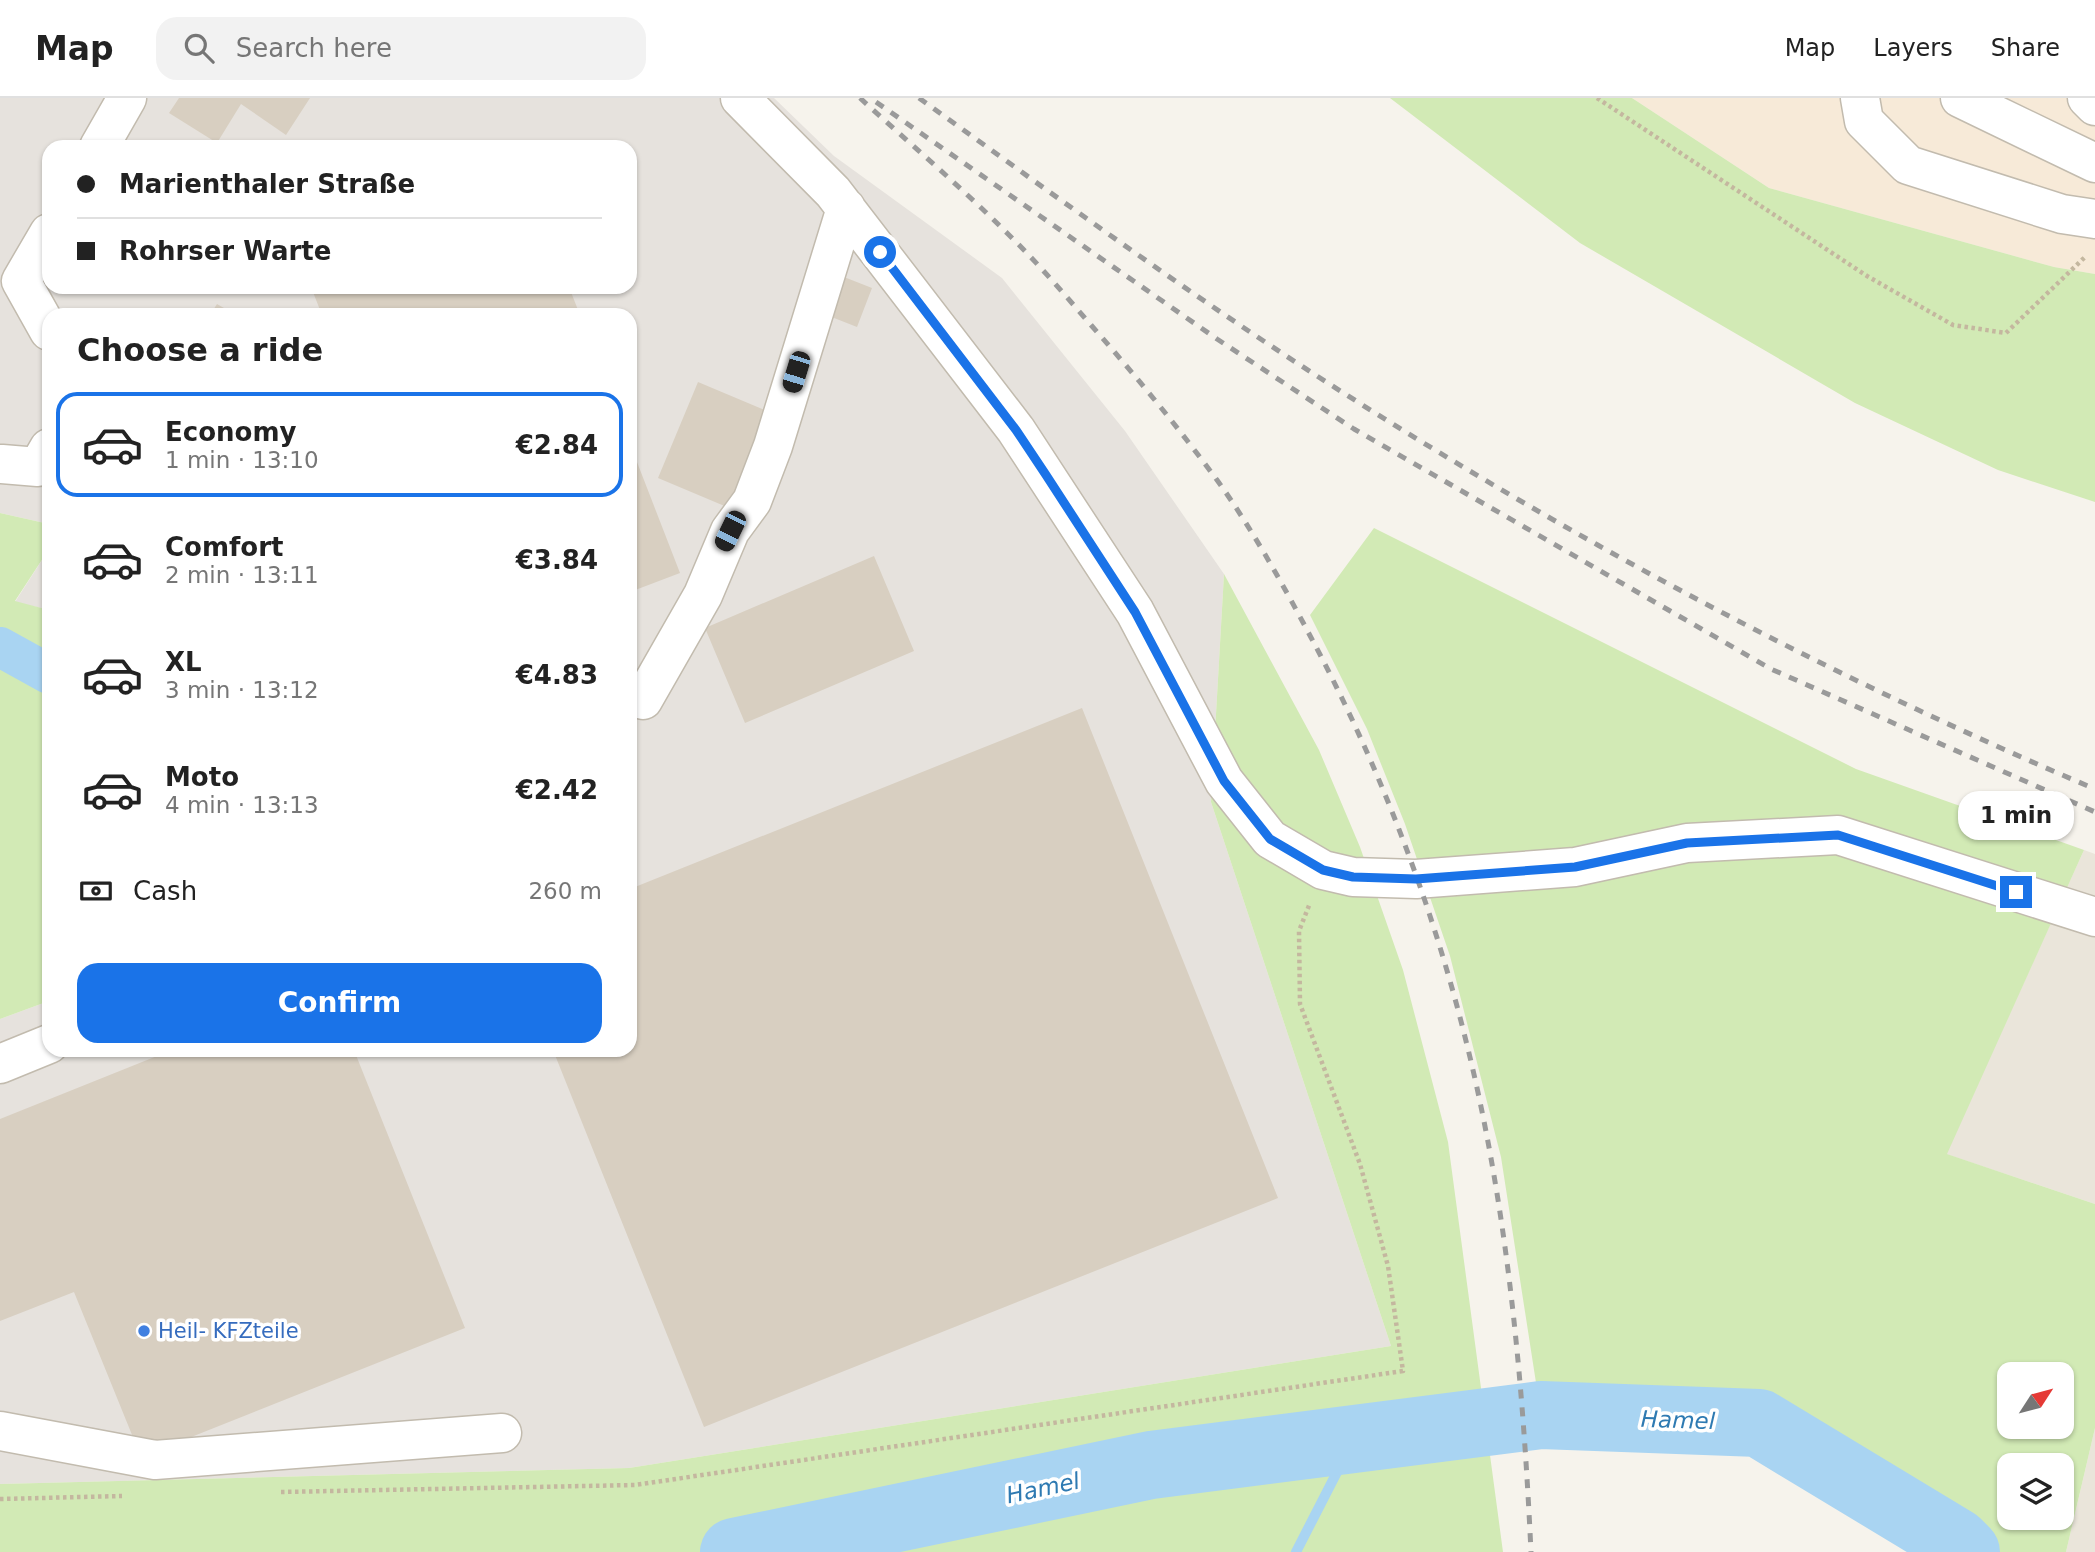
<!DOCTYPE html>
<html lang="en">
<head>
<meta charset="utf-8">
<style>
  :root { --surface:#fff; --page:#f2f2f2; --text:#222; --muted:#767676; --line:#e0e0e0; --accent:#1a73e8 }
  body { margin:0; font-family:"DejaVu Sans",sans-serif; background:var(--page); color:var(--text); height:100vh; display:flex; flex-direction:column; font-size:26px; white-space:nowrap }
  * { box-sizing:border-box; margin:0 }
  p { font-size:23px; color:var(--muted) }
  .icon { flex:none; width:38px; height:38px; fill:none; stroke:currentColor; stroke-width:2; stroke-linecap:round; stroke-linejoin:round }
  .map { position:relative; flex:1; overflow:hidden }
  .panel { position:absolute; left:42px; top:210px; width:595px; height:749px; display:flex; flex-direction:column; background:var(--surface); border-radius:21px; box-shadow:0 2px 5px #0004 }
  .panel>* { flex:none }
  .top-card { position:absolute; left:42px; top:42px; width:595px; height:154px; border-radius:21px; box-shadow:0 2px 5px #0004; display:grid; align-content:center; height:154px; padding:0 35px; background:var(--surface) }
  .needle { width:46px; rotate:54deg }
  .buttons { position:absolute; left:1997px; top:1264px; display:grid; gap:14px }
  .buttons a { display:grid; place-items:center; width:77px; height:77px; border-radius:14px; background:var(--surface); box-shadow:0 2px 5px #0004; font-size:35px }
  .end { position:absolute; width:32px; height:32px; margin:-16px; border:9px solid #1a73e8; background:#fff; box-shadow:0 0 0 4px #fff }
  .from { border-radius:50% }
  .bubble { position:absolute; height:49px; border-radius:21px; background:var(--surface); box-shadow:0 2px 5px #0004; font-size:23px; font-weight:800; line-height:49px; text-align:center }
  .car { position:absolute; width:21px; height:42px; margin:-21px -10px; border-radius:9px; box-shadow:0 0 5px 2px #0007; background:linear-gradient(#222 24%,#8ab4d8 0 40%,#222 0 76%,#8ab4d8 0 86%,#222 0) }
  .top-card b { display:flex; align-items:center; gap:24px; height:66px; font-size:26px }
  .top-card b+b { border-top:2px solid var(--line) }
  .top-card i { width:18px; height:18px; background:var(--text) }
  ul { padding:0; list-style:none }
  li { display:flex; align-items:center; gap:21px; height:105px; margin:0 14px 10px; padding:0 21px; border:4px solid transparent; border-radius:21px }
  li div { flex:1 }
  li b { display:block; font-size:26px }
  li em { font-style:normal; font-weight:800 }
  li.on { border-color:var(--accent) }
  li>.icon { width:63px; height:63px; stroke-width:1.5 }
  h2 { padding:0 35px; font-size:32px; line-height:84px }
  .pay { display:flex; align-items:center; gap:18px; height:77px; padding:0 35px; font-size:26px }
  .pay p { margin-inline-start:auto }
  .cta { display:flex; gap:14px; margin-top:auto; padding:14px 35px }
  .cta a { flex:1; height:80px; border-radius:21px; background:var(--accent); color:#fff; font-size:28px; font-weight:800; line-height:80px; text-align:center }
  header { display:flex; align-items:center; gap:42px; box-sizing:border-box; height:98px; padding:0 35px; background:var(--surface); border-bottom:2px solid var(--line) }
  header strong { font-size:33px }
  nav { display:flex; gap:38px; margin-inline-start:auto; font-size:24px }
  .search { width:490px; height:63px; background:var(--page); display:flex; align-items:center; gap:18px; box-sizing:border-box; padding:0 24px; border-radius:21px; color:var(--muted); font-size:26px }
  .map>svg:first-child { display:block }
  .residential { fill:#eae5da }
  .commercial { fill:#f7ead8 }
  .industrial { fill:#e6e2dd; fill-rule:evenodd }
  .green { fill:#d2eab5; fill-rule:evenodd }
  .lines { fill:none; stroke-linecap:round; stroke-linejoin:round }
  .stream { stroke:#a9d4f2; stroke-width:10 }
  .canal { stroke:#a9d4f2; stroke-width:40 }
  .river { stroke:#a9d4f2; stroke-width:68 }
  .building { fill:#d8cfc1 }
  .minor-casing { stroke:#c2bbae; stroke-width:41 }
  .path { stroke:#c4b79f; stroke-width:4.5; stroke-dasharray:3.5 3.5; stroke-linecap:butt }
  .minor { stroke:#fff; stroke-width:38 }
  .rail { stroke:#9a9a9a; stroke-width:5; stroke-dasharray:9 9; stroke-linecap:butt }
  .route { stroke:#1a73e8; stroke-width:9 }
  .shop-dot { fill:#3f7fe0; stroke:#fff; stroke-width:2.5 }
  .labels { text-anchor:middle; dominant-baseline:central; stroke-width:7; stroke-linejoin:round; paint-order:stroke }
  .shop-label { font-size:21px; fill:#366cbe; stroke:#fff; text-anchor:start }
  .water-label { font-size:23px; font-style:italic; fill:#2e7ab2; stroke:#fff }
</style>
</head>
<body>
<header>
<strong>Map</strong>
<div class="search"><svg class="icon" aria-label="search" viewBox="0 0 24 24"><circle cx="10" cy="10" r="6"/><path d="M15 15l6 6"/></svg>Search here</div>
<nav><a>Map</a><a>Layers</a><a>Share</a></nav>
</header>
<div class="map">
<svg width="2095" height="1454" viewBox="0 0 2095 1454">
  <rect width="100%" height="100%" fill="#f6f3ec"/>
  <path class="residential" d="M2084,752L2095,756V1106L1946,1056Z
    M2095,1330V1454H2066Z"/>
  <path class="commercial" d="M1632,0H2095V176L2054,169L1769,90Z"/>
  <path class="industrial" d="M0,0H774L834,58L1002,180L1125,333L1224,476L1211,704L1391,1248L629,1370L0,1386V921L49,903V952H630V217H49V426L0,415ZM49,49H630V189H49Z
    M49,451V512L15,504Z"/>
  <path class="green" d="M1390,0H1632L1769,90L2054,169L2095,176V404L1998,372L1855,305L1580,145Z
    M0,415L49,426V451L15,503L49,512V903L0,921Z
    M1374,430L1856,671L2084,752L1947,1056L2095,1106V1330L2066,1454H1966L1956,1444L1759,1325L1541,1317L1501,1059L1450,858L1405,726L1367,631L1310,517ZM2009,1276H2062V1328H2009ZM2009,1367H2062V1419H2009Z
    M1224,476L1319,652L1360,749L1403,872L1448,1044L1503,1454H0V1386L629,1370L1391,1248L1211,704Z"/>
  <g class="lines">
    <path class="stream" d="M1296,1454L1354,1341"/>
    <path class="canal" d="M0,549L49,576"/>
    <path class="river" d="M734,1454L1151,1367L1541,1317L1759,1325L1956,1444L1966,1454"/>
  </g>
  <path class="building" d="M179,0H310L286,37L241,6L217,45L169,15Z
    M844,179L872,190L857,229L829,218Z
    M311,189H569L580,217H322Z
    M217,206L236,217H210Z
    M698,284L774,316L734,412L658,380Z
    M630,346L680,475L630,494Z
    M874,458L914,553L745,625L705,530Z
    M1082,610L1278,1100L704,1329L553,952H630V791Z
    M172,952H354L465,1230L141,1359L74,1194L0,1223V1021Z"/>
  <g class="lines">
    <defs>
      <path id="minor" d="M740,0L833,94L1016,332L1135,514L1224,683L1270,741L1323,772L1353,779L1416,781L1575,769L1687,745L1838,737L2095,819
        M1860,0L1864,23L1908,67L2062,116L2095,121
        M1960,0L2095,65
        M2087,0L2095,8
        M99,49L127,0
        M49,135L21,183L49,233
        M2,366L38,369L49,350
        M643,602L703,497L730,433L752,403L773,348L846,110
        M0,966L49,946
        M0,1333L155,1362L502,1335"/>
    </defs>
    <use href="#minor" class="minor-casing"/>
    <path class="path" d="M1597,0L1867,178L1953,227L2006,235L2085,159
      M281,1394L635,1387L1403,1273L1388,1168L1360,1066L1300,906L1299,833L1310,805
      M0,1401L122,1398"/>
    <use href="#minor" class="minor"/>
    <path class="rail" d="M860,0C909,45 960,88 1007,135C1037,164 1064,196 1091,227C1135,277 1178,329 1217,382C1253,432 1286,492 1315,547C1382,674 1434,811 1468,951C1508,1115 1523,1285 1531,1454
      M919,0C1058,100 1197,202 1342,294C1582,447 1833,580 2095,691
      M876,4L1217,241L1354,331L1771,571L2095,714"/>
  </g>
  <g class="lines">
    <path class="route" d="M880,154L1016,332L1046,377L1135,514L1224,683L1270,741L1323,772L1353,779L1416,781L1575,769L1687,745L1838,737L2016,794"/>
  </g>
  <circle class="shop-dot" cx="144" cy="1233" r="7"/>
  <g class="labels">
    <g class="shop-label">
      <text x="158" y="1233">Heil- KFZteile</text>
    </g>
    <g class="water-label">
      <text transform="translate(1678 1322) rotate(2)">Hamel</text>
      <text transform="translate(1043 1390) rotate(-12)">Hamel</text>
    </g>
  </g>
</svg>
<div class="buttons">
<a><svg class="needle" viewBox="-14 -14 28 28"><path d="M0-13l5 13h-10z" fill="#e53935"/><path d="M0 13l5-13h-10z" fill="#767676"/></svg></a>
<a><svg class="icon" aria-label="layers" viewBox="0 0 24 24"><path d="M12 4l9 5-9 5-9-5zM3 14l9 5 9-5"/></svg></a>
</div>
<i class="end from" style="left:880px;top:154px"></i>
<i class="end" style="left:2016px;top:794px"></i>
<div class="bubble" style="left:1958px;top:693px;width:116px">1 min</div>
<i class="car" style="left:796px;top:274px;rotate:197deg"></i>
<i class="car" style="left:730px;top:433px;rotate:206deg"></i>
<div class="top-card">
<b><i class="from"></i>Marienthaler Straße</b>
<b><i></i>Rohrser Warte</b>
</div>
<section class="panel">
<h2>Choose a ride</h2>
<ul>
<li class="on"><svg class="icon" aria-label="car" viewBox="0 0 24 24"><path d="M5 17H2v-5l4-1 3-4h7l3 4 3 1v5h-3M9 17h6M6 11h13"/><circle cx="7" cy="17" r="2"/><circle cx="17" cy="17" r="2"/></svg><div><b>Economy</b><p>1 min · 13:10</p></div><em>€2.84</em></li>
<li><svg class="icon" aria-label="car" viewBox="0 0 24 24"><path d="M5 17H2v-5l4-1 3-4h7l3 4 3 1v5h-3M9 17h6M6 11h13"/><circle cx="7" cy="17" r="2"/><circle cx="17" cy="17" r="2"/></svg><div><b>Comfort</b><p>2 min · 13:11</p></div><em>€3.84</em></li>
<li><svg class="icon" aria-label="car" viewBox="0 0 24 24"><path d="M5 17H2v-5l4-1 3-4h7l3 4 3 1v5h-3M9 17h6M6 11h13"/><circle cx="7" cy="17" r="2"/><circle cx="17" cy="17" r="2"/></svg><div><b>XL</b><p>3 min · 13:12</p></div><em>€4.83</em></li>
<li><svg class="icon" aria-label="car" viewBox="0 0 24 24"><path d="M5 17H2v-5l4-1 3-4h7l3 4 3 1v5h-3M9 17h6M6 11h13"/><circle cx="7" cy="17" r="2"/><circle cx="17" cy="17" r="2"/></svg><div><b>Moto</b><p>4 min · 13:13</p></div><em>€2.42</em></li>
</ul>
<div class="pay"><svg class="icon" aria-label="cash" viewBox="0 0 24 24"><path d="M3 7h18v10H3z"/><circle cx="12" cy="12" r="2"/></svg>Cash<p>260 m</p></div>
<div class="cta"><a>Confirm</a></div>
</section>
</div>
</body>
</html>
